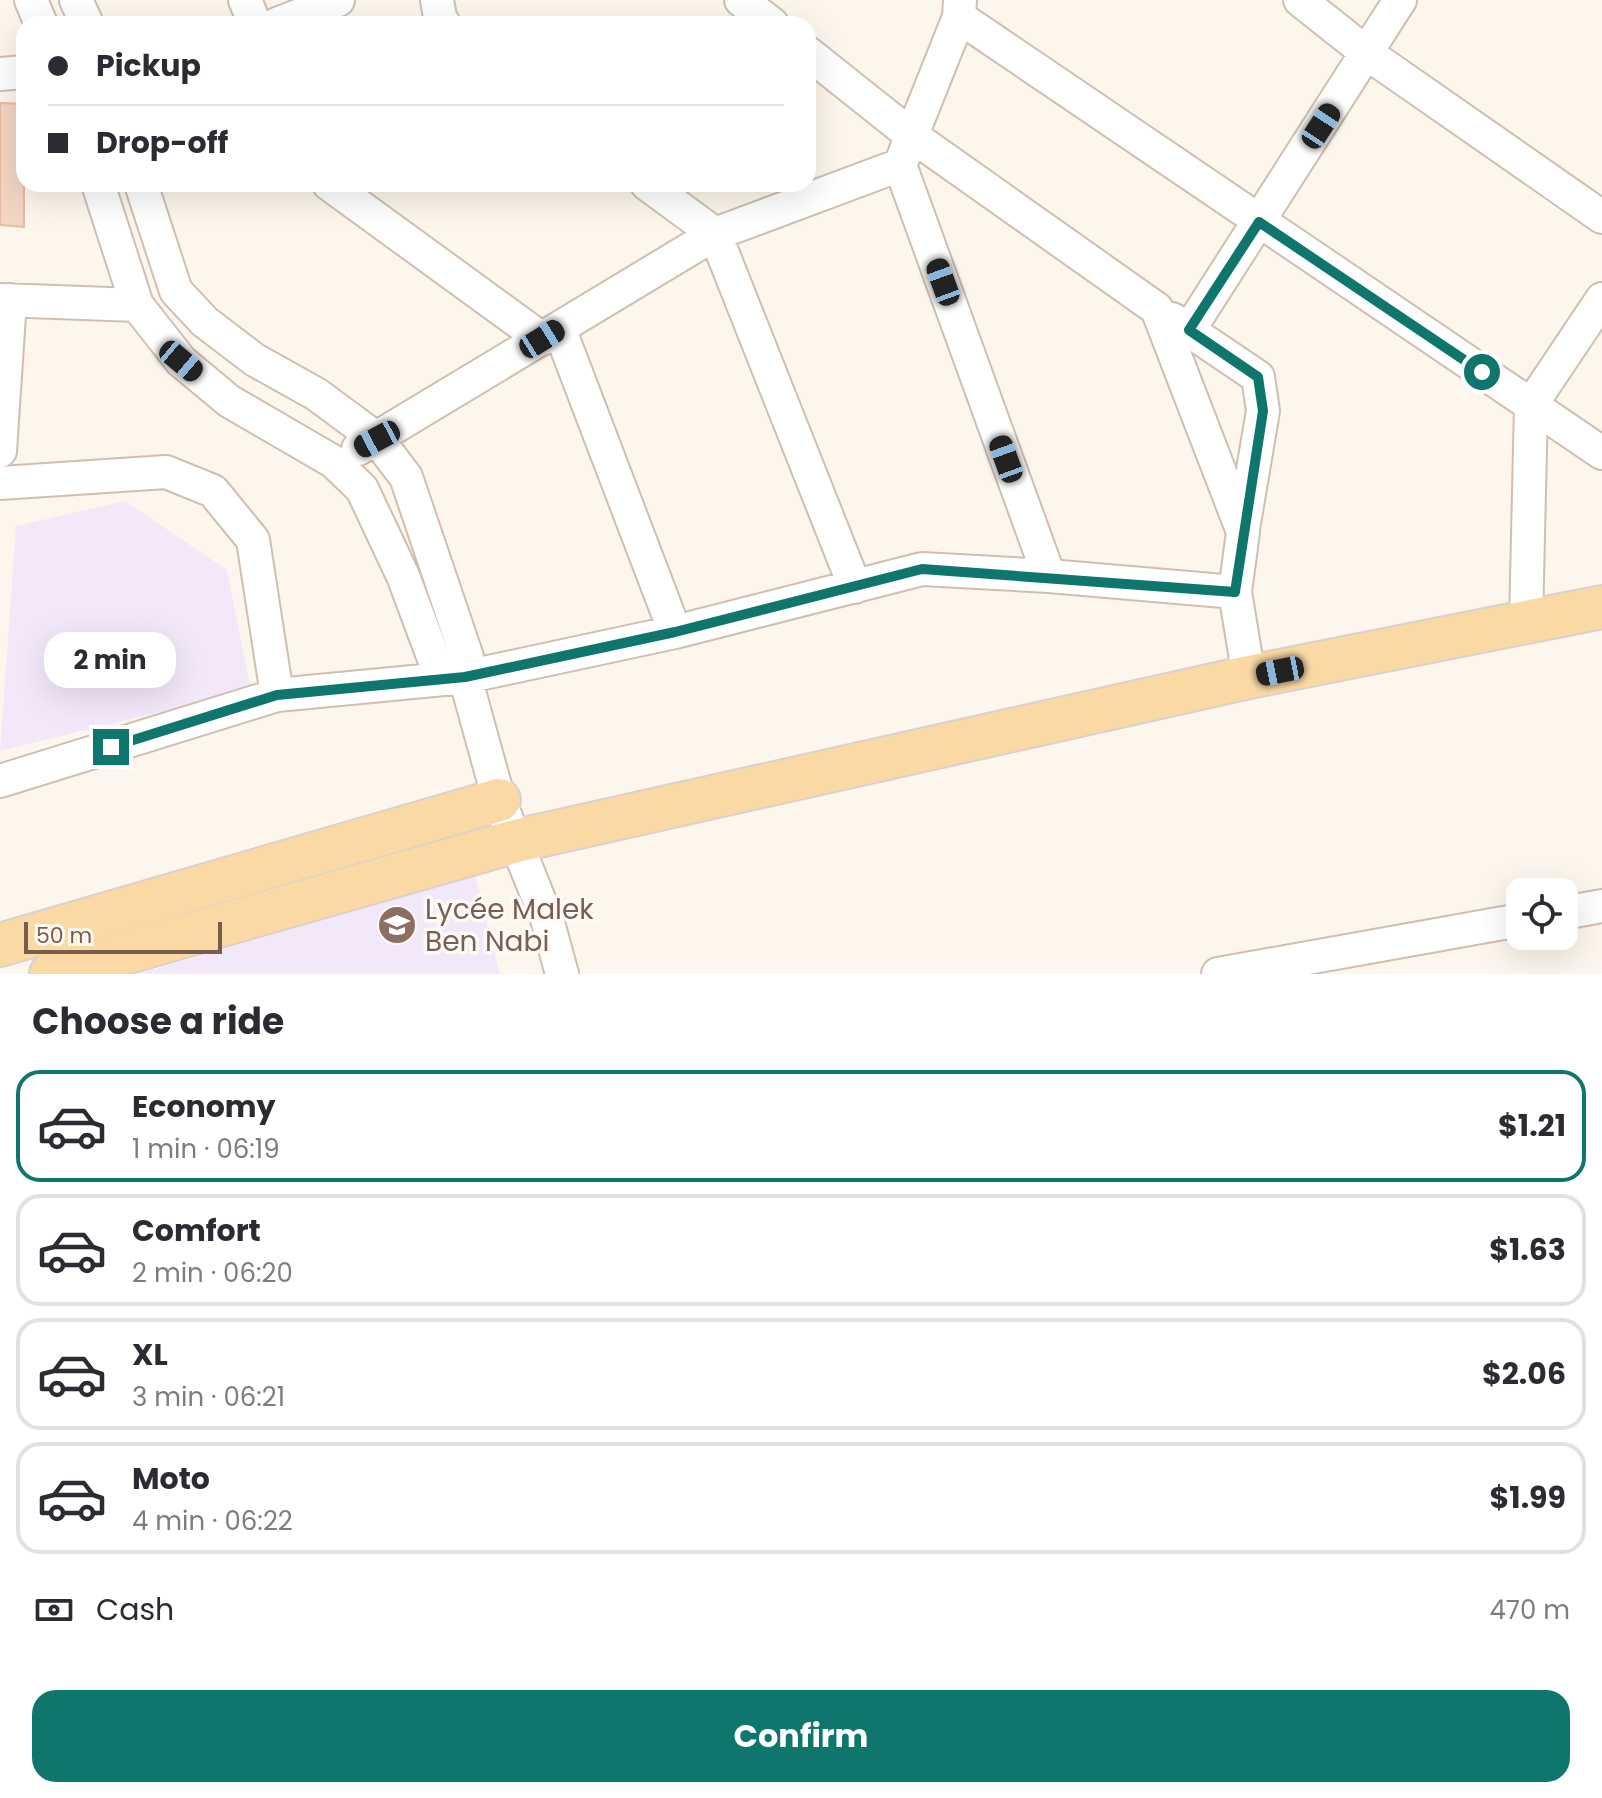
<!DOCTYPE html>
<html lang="en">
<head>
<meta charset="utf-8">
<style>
  :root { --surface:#fff; --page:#f2f2f3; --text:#2b2b33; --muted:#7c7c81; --line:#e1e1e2; --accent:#0f766e }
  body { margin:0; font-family:Poppins,sans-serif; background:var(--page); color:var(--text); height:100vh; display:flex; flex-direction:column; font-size:30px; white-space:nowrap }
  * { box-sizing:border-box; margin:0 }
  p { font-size:26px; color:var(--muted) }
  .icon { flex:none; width:44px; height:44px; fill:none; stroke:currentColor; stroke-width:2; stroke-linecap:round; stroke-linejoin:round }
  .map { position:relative; height:974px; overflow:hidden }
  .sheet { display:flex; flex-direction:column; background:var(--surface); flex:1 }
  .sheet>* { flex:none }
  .banner { position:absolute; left:16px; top:16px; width:800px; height:176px; border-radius:24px; box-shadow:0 8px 32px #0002; display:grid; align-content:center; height:176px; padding:0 32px; background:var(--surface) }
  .controls { position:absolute; left:1506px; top:878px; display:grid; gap:16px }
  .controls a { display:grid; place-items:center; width:72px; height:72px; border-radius:16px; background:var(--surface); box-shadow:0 8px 32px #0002; font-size:40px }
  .scale { position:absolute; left:24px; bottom:20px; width:198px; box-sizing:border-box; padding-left:8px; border:4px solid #7a5c4d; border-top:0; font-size:22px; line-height:28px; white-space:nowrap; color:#7a5c4d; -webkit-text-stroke:6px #fffaf3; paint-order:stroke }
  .end { position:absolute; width:36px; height:36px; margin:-18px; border:10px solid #0f766e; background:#fff; box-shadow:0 0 0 4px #fff }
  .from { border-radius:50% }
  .bubble { position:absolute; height:56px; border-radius:24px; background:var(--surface); box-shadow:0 8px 32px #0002; font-size:26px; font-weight:700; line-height:56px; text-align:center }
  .car { position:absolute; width:24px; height:48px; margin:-24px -12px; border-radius:10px; box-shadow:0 0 6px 2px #0007; background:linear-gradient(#222 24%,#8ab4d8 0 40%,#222 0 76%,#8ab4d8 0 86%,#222 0) }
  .banner b { display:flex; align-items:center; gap:28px; height:76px; font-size:30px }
  .banner b+b { border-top:2px solid var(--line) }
  .banner i { width:20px; height:20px; background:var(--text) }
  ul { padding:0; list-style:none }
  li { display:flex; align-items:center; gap:24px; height:112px; margin:0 16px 12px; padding:0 16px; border:4px solid var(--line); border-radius:24px }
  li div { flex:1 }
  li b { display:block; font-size:30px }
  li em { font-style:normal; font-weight:700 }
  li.current { border-color:var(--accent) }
  li>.icon { width:72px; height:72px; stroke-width:1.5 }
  h2 { padding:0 32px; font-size:36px; line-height:96px }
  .pay { display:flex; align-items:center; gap:20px; height:88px; padding:0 32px; font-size:30px }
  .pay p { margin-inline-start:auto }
  .primary-button { display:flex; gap:16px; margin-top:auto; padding:16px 32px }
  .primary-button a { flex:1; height:92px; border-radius:24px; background:var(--accent); color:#fff; font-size:32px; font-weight:700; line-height:92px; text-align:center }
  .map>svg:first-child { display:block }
  .education { fill:#f3e8fa }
  .building { fill:#f3d5c3; stroke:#e6bba3; stroke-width:2 }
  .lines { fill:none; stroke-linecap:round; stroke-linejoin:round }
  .minor-casing { stroke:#d1beb0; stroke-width:36 }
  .major-casing { stroke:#dad1cd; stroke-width:46 }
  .minor { stroke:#fff; stroke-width:32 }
  .major { stroke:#fbd9a5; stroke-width:42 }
  .route { stroke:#0f766e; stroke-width:10 }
  .labels { text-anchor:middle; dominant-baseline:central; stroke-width:7; stroke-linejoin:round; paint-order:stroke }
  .education-label { font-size:28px; fill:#785e54; stroke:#fffaf3; text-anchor:start }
</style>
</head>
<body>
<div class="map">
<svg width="1602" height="974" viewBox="0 0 1602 974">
  <rect width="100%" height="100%" fill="#fdf6ec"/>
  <path class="education" d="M125,501L227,570L251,690L0,751L16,526Z
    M475,876L500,974H138Z"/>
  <path class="building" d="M0,103L24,104V227L0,225Z"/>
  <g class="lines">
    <defs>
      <path id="minor" d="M31,0L41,24
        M76,0L87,24
        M245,0L255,24
        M437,0L440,17L444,24
        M741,0L772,24
        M960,0L959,17L900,165L1049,576
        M1300,0L1368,54L1602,217
        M959,17L1602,453
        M277,24L338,0
        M808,53L911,135L1157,309L1243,532L1235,592
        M0,74L24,72
        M98,184L137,305L181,361L229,401L334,462L362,489L403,576L437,667L465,677
        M141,184L176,291L205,322L255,360L316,394L377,439L406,477L467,657L465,677L499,800L547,919L562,974
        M329,184L542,339
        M647,184L715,234L855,587
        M0,300L137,305
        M1172,319L1258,377L1263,411L1243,529
        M559,328L675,632
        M1189,330L1400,0
        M358,449L715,234L900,165
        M0,451L10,300
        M0,483L166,472L213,491L253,540L277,695
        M1526,622L1531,405L1602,299
        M0,781L277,695L465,677L675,632L922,569L1049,576L1235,592L1249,677
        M1564,913L1602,906
        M1218,974L1520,920"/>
      <path id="major" d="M0,945L499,800
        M51,974L516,841L1249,677L1602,607"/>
    </defs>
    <use href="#minor" class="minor-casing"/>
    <use href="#major" class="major-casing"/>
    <use href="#minor" class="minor"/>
    <use href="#major" class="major"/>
  </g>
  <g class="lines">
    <path class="route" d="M111,747L277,695L465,677L675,632L922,569L1235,592L1263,411L1258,377L1189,330L1259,222L1482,372"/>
  </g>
  <defs>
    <symbol id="school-disc" viewBox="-11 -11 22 22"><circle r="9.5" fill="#8d6e63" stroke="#fffaf3"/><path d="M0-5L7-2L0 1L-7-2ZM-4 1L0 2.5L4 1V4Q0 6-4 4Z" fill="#fff"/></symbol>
  </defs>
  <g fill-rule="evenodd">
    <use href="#school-disc" x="375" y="903" width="44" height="44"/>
  </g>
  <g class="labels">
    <g class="education-label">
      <text x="425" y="909">Lycée Malek<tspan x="425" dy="32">Ben Nabi</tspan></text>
    </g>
  </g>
</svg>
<div class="controls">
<a><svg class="icon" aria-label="locate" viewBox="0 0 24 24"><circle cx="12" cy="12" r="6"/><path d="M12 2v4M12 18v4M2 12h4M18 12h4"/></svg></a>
</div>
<div class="scale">50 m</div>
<i class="end from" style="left:1482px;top:372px"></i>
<i class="end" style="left:111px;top:747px"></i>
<div class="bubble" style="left:44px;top:632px;width:132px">2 min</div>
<i class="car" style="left:1321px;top:126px;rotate:33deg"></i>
<i class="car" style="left:943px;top:282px;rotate:340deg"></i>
<i class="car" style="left:542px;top:339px;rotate:58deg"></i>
<i class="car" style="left:181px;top:361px;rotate:130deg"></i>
<i class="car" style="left:377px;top:439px;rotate:242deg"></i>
<i class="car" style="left:1006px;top:459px;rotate:340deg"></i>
<i class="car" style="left:1280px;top:671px;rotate:259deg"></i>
<div class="banner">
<b><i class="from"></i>Pickup</b>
<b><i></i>Drop-off</b>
</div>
</div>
<section class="sheet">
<h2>Choose a ride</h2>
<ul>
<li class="current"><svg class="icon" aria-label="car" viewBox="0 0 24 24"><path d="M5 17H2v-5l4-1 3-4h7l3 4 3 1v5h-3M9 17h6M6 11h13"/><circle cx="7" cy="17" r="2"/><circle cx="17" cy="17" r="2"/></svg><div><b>Economy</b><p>1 min · 06:19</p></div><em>$1.21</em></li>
<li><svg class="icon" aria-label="car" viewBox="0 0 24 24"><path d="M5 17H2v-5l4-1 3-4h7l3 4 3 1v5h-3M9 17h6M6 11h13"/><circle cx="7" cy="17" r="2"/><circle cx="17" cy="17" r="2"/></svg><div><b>Comfort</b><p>2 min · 06:20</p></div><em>$1.63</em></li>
<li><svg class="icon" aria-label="car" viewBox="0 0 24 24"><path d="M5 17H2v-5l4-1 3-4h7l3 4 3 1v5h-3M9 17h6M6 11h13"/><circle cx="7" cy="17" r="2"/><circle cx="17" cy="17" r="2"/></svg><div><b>XL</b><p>3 min · 06:21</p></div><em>$2.06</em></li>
<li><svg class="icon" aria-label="car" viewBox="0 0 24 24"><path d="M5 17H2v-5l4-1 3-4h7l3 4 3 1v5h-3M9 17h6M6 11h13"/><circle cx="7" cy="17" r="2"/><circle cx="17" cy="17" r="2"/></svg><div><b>Moto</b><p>4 min · 06:22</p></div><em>$1.99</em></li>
</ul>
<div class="pay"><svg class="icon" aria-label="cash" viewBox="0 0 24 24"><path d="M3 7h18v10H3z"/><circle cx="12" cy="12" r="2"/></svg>Cash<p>470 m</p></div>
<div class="primary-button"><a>Confirm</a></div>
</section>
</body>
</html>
